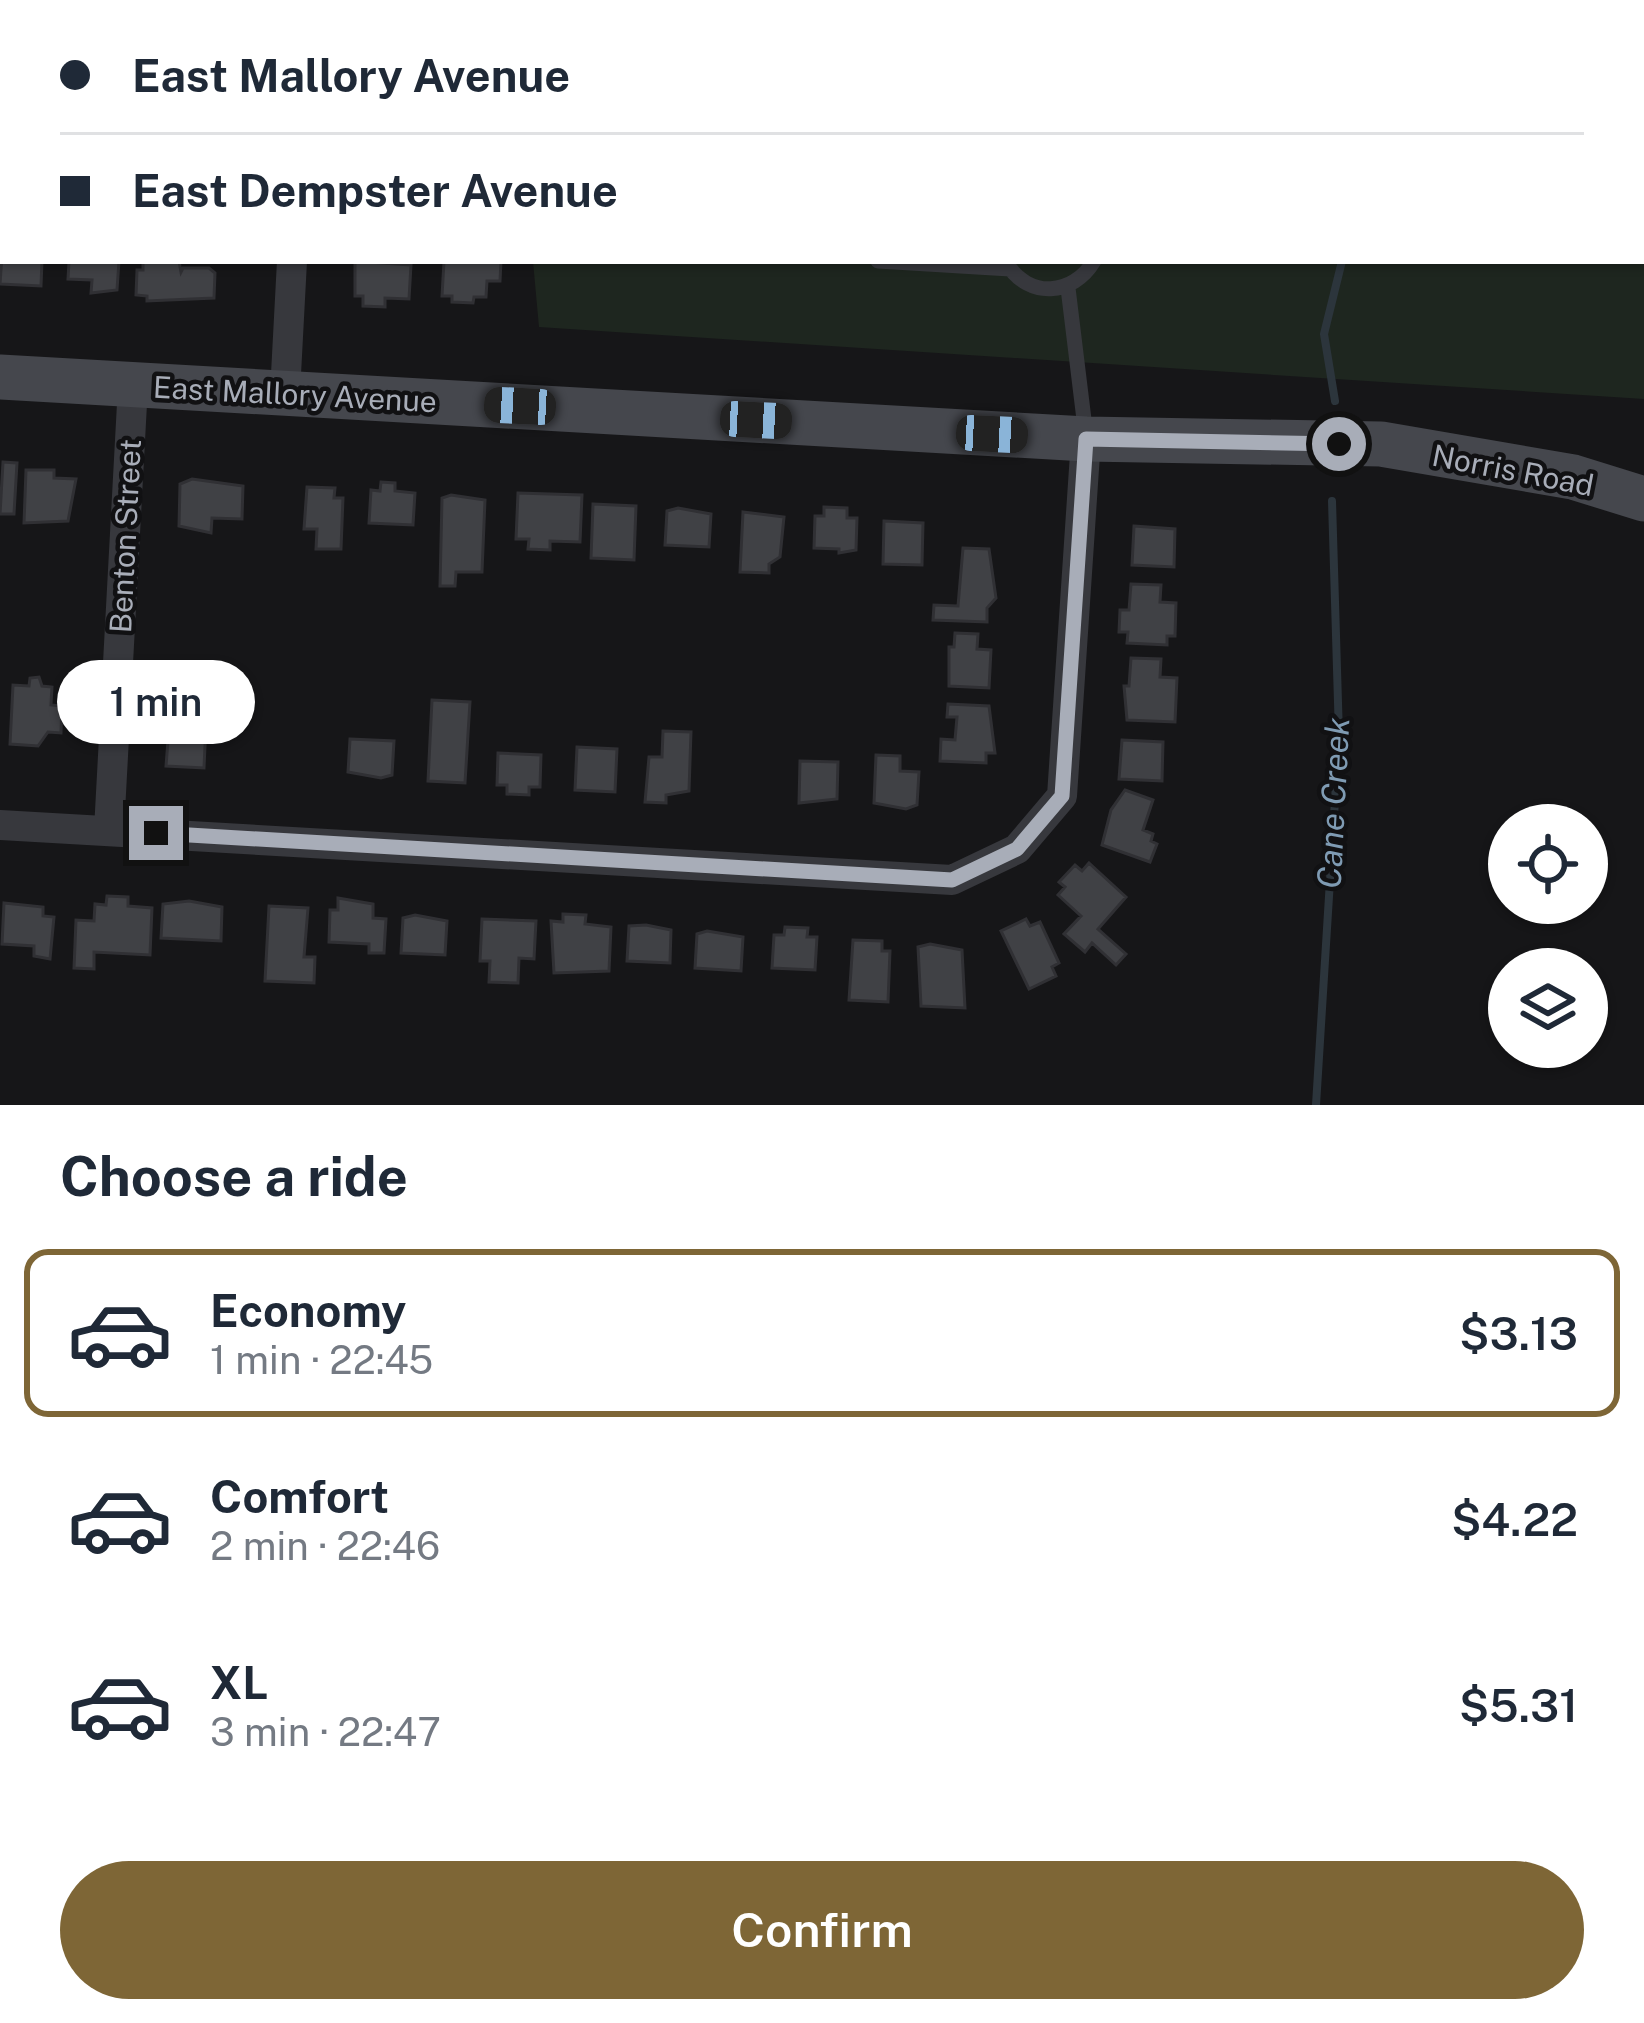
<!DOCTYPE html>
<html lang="en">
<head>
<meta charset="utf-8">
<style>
  :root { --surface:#fff; --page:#f6f6f7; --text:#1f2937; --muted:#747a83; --line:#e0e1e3; --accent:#7e6636 }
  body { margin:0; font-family:"Public Sans",sans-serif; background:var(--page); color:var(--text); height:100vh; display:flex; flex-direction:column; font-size:45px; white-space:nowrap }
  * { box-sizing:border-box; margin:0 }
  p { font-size:39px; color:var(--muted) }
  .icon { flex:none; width:66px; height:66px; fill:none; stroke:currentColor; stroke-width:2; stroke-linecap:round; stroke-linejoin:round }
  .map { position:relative; height:1105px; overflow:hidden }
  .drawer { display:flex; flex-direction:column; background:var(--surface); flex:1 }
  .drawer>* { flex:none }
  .banner { position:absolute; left:0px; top:0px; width:1644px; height:264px; box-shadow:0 3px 9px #0004; display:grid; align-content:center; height:264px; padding:0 60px; background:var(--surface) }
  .controls { position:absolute; left:1488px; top:804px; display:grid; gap:24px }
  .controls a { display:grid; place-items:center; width:120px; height:120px; border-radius:50%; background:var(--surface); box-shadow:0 3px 9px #0004; font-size:60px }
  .end { position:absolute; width:54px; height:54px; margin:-27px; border:15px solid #a8adb8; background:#111; box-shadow:0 0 0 6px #111 }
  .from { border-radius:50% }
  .bubble { position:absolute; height:84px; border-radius:42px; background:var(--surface); box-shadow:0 3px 9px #0004; font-size:39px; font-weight:600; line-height:84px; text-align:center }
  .car { position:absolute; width:36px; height:72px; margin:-36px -18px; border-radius:15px; box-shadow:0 0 9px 3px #0007; background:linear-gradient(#222 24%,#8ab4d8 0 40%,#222 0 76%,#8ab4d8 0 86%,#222 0) }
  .banner b { display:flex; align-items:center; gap:42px; height:114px; font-size:45px }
  .banner b+b { border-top:3px solid var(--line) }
  .banner i { width:30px; height:30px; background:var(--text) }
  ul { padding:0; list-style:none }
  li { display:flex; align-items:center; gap:36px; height:168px; margin:0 24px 18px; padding:0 36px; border:6px solid transparent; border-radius:24px }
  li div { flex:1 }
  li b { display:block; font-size:45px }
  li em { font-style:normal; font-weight:600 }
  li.current { border-color:var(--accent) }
  li>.icon { width:108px; height:108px; stroke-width:1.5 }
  h2 { padding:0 60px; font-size:54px; line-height:144px }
  .action { display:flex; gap:24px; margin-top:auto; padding:24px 60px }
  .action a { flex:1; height:138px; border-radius:72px; background:var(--accent); color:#fff; font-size:48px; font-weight:600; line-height:138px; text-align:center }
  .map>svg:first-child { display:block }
  .green { fill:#1e261f }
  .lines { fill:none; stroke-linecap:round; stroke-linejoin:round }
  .stream { stroke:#2c353c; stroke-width:8 }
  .building { fill:#404145; stroke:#303034; stroke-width:3 }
  .lane { stroke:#37383d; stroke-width:15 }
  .street { stroke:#37383d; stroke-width:30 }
  .secondary { stroke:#45474d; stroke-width:45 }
  .route { stroke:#a8adb8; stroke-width:15 }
  .labels { text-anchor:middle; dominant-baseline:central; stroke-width:9; stroke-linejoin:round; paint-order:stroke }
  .street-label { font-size:30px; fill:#a8adb8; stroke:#111113 }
  .water-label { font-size:33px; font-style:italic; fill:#7f9bb3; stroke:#111113 }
</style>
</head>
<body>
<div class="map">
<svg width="1644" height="1105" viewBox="0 0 1644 1105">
  <rect width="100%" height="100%" fill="#161618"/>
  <path class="green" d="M509,0H1644V399L539,327L533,261H1641V3Z"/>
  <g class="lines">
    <path class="stream" d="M1641,241H1644
      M1335,401L1324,334L1342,261
      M1316,1105L1339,736L1332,501"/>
  </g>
  <path class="building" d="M0,0H21L3,3V53Z
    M153,0H205L206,3H153Z
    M362,0H426V3H362Z
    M3,241V261H42L41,286L0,284Z
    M69,261H119L117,290L91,293L92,280L68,279Z
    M143,261H179L181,272L183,268H209L215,273L214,298L147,301V296L136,295L137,270H143Z
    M355,261L411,265L409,299L385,298V307L363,306V296H355Z
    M444,261H501L500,281H487L486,297H474L473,303L452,302V296H442Z
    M3,462L17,463L14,514H0Z
    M26,470H54V478L76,479L68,521L24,523Z
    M192,479L243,486L242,519L212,518L211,533L179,526L180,484Z
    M381,482L395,483V491L415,493L413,525L369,523L371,490L380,491Z
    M307,487L335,488L334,498H343L341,549H316L317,529H304Z
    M518,493L582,495L580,542L550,541V550L528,549L529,539H516Z
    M451,495L485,500L482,572H456L455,586H440L442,498Z
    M593,504L636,506L634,560L591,558Z
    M824,507L847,508V518H857L856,550L839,553V549L814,548L815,516H824Z
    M678,508L711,514L709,547L665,545L667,511Z
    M743,512L784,517L780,557L769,564V573L740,572Z
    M884,521L923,523L922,565L883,564Z
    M1134,526L1175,529L1174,567L1132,565Z
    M963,548L989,549L996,598L987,608V622L933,620L934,605L958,606Z
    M1131,584L1161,585L1160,602L1176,603L1175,636H1167V645L1127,643L1128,632H1119L1120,610H1129Z
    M955,633L978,634L977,649L991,650L989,688L949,686V647H954Z
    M1131,658L1161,659L1160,677L1177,678L1175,722L1127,720L1124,686H1129Z
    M39,677L42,686L52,687L51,705L62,706L61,733L48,732L38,746L10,744L13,685L29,686L30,678Z
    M432,700L470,702L465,783L428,781Z
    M171,702L207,703L204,768L166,766Z
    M948,704L989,706L995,753H986V763L940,761L941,739L955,740L957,717H947Z
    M663,731L691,732L689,791L666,795V803L645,802L649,757H662Z
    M350,739L394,741L392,775L381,778L348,772Z
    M1122,740L1163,742L1162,781L1119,779Z
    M577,747L617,749L615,792L575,790Z
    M498,753L541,755L540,787H529V795L507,794V785H497Z
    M876,755L900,756V771L919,772L917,805L906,809L874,803Z
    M800,761L838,762L837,799L799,803Z
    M1125,790L1153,800L1143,830L1153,834L1151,841L1157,844L1150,862L1102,845L1111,810Z
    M1089,863L1126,897L1098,929L1126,954L1116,965L1092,943L1085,952L1064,934L1081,916L1058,895L1065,887L1059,882L1075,865L1082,871Z
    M107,896L128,897V906L152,908L150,955L94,952V969L74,968L76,920L94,921L95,904L106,905Z
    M338,898L373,904V918L386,919L384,953H369V944L329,942L330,910H338Z
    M189,901L222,907L221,941L161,938L163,904Z
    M4,903L43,907V916L54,917L50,959L34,956V946L2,944Z
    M269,906L308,908L304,957H315L314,983L265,981Z
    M563,914L586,915L585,924L611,927L609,971L554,973L551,921L563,922Z
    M415,915L447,921L445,955L401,953L403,918Z
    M482,919L536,921L534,959L519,958L518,983L489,982L490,961H480Z
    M1026,919L1030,926L1040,922L1059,963L1052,967L1056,976L1029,989L1001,931Z
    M646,925L671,930L670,963L627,961L629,926Z
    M785,927L808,928L807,937H817L815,970L772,968L774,935H784Z
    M707,931L743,937L741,971L695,968L697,934Z
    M853,940L882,941V951H890L888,1002L849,1000Z
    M930,944L962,950L965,1008L921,1006L918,947Z"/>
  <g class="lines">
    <path class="lane" d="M878,261L1010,269
      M1007,264C1029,299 1073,296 1094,261
      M1068,288L1086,436"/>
    <path class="street" d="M300,0L301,3
      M285,393L292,261
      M0,825L952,880L1017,849L1062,796L1086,439
      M109,830L133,385"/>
    <path class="secondary" d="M0,377L1086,439L1381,444L1573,477L1644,499"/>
  </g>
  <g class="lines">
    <path class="route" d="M156,833L952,880L1017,849L1062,796L1086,439L1339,444"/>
  </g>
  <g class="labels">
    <g class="street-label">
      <text transform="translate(295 394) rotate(3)">East Mallory Avenue</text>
      <text transform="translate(1513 470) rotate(11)">Norris Road</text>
      <text transform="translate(125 536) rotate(-87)">Benton Street</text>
    </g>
    <g class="water-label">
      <text transform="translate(1333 803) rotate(-87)">Cane Creek</text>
    </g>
  </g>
</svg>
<div class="controls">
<a><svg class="icon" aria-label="locate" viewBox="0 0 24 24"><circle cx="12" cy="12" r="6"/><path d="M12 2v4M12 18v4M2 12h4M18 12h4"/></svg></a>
<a><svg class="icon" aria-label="layers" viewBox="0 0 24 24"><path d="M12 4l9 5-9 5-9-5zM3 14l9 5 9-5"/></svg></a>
</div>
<i class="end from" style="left:1339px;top:444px"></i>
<i class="end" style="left:156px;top:833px"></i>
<div class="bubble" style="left:57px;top:660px;width:198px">1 min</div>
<i class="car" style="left:520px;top:406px;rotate:273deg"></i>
<i class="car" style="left:756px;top:420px;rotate:93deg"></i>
<i class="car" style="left:992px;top:434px;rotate:93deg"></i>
<div class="banner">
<b><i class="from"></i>East Mallory Avenue</b>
<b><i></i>East Dempster Avenue</b>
</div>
</div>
<section class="drawer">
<h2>Choose a ride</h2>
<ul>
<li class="current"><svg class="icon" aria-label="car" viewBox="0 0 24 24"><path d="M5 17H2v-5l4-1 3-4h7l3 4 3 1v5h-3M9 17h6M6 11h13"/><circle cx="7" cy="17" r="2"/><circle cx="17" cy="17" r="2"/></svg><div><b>Economy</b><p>1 min · 22:45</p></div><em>$3.13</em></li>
<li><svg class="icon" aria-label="car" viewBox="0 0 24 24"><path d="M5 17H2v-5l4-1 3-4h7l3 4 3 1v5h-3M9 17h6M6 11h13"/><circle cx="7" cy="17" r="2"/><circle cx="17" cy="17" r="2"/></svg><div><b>Comfort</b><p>2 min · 22:46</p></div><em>$4.22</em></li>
<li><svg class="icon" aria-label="car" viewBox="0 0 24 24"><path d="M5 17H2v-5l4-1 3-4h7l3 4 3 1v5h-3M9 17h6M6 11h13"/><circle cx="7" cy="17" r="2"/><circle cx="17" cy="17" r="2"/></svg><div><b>XL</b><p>3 min · 22:47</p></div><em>$5.31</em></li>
</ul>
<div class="action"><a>Confirm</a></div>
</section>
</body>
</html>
